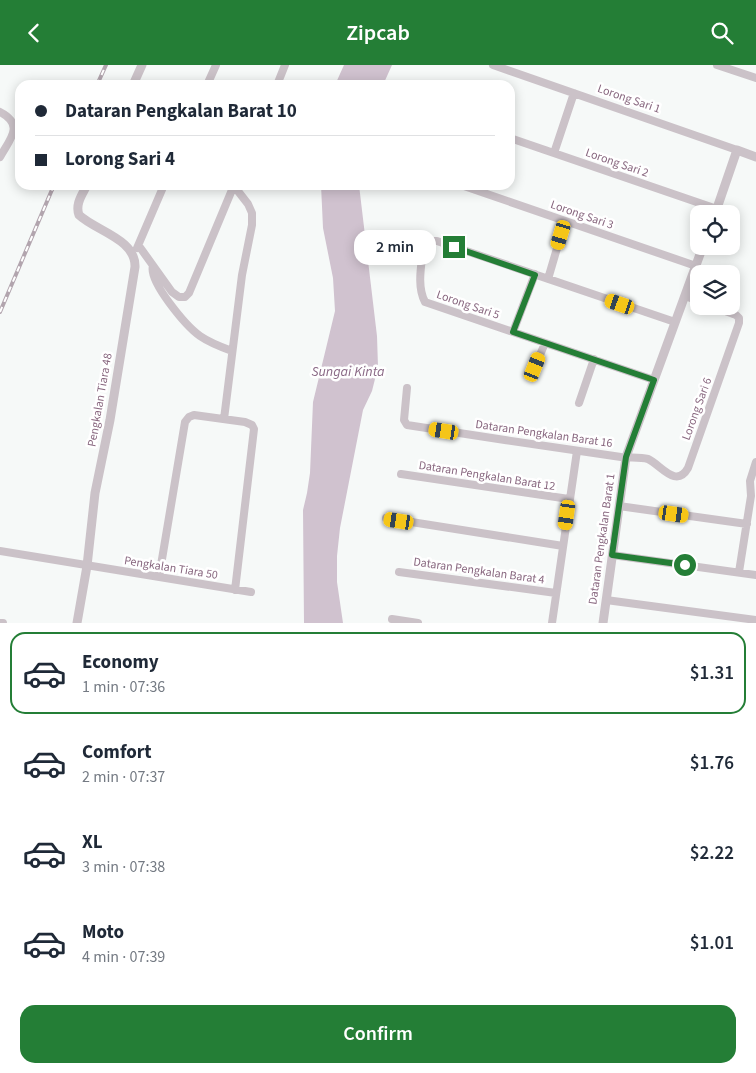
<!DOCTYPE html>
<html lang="en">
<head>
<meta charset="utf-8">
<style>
  :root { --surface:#fff; --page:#f6f6f7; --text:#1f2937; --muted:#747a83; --line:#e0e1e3; --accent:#247e36 }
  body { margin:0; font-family:"Source Sans 3",sans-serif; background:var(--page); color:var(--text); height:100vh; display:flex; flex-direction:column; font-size:19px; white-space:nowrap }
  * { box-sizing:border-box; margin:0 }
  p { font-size:16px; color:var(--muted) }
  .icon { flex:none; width:28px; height:28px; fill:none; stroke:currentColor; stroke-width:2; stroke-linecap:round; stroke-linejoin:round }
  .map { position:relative; height:558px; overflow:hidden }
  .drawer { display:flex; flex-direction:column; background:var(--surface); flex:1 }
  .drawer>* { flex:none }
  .banner { position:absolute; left:15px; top:15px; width:500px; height:110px; border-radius:15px; box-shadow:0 2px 12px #0003; display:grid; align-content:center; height:110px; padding:0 20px; background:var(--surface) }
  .controls { position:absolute; left:690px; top:140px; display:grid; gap:10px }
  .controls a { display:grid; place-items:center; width:50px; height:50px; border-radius:10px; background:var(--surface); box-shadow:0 2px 12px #0003; font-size:25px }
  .end { position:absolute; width:22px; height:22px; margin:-11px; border:6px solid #247e36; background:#fff; box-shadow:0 0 0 2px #fff }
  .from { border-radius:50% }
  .bubble { position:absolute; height:35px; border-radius:15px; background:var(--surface); box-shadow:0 2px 12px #0003; font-size:16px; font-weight:600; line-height:35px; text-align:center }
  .car { position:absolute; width:15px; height:30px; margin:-15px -8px; border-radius:6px; box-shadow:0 0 4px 1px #0007; background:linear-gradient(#f5c518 24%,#345 0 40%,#f5c518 0 76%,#345 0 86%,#f5c518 0) }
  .banner b { display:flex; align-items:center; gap:18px; height:48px; font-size:19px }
  .banner b+b { border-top:1px solid var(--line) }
  .banner i { width:12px; height:12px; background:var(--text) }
  ul { padding:9px 0 0; list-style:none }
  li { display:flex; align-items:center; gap:15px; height:82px; margin:0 10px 8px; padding:0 10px; border:2px solid transparent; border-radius:15px }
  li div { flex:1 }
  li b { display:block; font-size:19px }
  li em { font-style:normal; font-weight:600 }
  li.active { border-color:var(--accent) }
  li>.icon { width:45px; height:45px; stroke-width:1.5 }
  .primary-button { display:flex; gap:10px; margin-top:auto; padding:10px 20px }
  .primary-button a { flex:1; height:58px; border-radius:15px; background:var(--accent); color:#fff; font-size:20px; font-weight:600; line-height:58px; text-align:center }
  header { display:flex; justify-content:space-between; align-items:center; height:65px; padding:0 20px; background:var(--accent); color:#fff; font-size:22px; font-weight:600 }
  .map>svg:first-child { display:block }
  .water { fill:#d0c2cf }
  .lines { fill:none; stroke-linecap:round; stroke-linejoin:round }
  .minor { stroke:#cbc2c8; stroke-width:8 }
  .tertiary { stroke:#cbc2c8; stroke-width:9 }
  .rail-casing { stroke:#b2a5ae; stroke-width:4 }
  .rail { stroke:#fff; stroke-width:2; stroke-dasharray:5.5; stroke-linecap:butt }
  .route { stroke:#247e36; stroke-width:6 }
  .labels { text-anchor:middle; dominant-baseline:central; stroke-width:5; stroke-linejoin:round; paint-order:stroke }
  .street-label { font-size:12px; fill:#88677f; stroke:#fff }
  .water-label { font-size:14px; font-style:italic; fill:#8a6986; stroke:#fff }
</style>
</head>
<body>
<header><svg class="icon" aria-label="back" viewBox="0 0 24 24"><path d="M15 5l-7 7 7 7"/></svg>Zipcab<svg class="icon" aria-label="search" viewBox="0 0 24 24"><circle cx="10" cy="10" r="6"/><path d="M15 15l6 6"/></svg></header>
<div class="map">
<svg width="756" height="558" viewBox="0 0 756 558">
  <rect width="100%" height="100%" fill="#f6f9f8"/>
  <path class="water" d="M344,0H392L383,20H335Z
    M321,120H359L377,271L378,302L372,326L363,345L340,463L337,491V517L343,558H304L303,445L307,428L310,408L313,337L335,246L333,213L323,163Z"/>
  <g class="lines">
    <path class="minor" d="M493,0L737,85
      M717,0L756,13
      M207,20L216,0
      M277,20L285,0
      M0,47C25,60 10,74 0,92
      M510,73L717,144
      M554,88L574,28
      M461,120L696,201
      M139,181L172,227L179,232H185L189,228L234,120
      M137,183L164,120
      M153,201C148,216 186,261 200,271C210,278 221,282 232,286
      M548,214L565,156
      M685,231L699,236
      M513,267L535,209
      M535,302L545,278
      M654,315L425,237C417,222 421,202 423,185L425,180L431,176H437L675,257
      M407,323L404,355L407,360C478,371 550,382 621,392C630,393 640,392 648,394C661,400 676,424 688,403L739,258V253L736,250L712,241
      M579,338L594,294
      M224,354L242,210L252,160V148L248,139L234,121
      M401,409L569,434
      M619,441L747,459
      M386,453L563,481
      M0,486L251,527
      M612,490L756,510
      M399,507L556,528
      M739,507L751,431L750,416L756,397
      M159,512L185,357L189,352L194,350L245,357L252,360L254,364L235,525
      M606,535L756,555
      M392,554L418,558
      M0,558H3
      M552,558L577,386"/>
    <path class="tertiary" d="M133,20L142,0
      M715,149L737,85L756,92
      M77,558L87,501L95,428L110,355L135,202C136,174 96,166 79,150C75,139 82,130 87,120
      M603,558L626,392L703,181"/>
    <defs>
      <path id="rail" d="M97,20L106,0
        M0,247L54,120"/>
    </defs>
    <use href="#rail" class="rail-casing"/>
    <use href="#rail" class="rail"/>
  </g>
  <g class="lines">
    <path class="route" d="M454,182L535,210L513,267L654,315L626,392L612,490L685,500"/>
  </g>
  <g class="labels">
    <g class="street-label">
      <text transform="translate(629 34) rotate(19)">Lorong Sari 1</text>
      <text transform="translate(617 98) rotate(19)">Lorong Sari 2</text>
      <text transform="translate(582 150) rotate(19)">Lorong Sari 3</text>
      <text transform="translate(468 240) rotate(19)">Lorong Sari 5</text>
      <text transform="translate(100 335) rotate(-80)">Pengkalan Tiara 48</text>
      <text transform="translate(697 344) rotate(-70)">Lorong Sari 6</text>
      <text transform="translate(544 369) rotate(8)">Dataran Pengkalan Barat 16</text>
      <text transform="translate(487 411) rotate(9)">Dataran Pengkalan Barat 12</text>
      <text transform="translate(602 474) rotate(-82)">Dataran Pengkalan Barat 1</text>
      <text transform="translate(171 503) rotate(9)">Pengkalan Tiara 50</text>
      <text transform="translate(479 506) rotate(8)">Dataran Pengkalan Barat 4</text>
    </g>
    <g class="water-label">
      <text x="348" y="307">Sungai Kinta</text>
    </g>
  </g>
</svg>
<div class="controls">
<a><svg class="icon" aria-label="locate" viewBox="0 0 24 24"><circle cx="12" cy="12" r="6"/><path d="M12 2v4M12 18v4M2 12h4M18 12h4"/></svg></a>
<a><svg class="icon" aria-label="layers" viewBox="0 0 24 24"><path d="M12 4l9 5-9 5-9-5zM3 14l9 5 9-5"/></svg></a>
</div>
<i class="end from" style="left:685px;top:500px"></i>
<i class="end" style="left:454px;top:182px"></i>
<div class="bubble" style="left:354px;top:165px;width:82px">2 min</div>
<i class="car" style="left:561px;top:170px;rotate:197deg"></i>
<i class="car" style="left:620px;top:239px;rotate:289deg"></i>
<i class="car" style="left:535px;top:302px;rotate:22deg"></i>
<i class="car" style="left:444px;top:366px;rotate:279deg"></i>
<i class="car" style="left:674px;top:449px;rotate:98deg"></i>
<i class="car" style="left:567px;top:450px;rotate:188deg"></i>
<i class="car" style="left:399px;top:456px;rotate:279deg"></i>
<div class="banner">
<b><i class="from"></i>Dataran Pengkalan Barat 10</b>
<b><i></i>Lorong Sari 4</b>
</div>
</div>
<section class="drawer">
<ul>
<li class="active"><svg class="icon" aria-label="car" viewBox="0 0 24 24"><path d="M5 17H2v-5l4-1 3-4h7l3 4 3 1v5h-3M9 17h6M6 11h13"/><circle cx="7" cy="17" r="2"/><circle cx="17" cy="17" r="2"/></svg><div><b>Economy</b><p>1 min · 07:36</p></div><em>$1.31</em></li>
<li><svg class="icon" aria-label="car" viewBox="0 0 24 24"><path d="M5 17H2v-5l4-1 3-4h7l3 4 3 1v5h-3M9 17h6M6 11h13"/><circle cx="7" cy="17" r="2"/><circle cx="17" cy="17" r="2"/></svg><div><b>Comfort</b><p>2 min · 07:37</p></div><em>$1.76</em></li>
<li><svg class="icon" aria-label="car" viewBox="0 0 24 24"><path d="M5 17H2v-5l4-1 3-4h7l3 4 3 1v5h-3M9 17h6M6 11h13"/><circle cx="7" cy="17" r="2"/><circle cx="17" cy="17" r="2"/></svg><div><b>XL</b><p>3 min · 07:38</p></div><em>$2.22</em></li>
<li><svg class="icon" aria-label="car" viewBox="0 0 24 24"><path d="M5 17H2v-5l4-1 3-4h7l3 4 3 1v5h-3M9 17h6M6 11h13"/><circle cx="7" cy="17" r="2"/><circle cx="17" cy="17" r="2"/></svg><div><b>Moto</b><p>4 min · 07:39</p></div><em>$1.01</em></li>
</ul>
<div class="primary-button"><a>Confirm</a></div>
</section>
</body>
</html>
